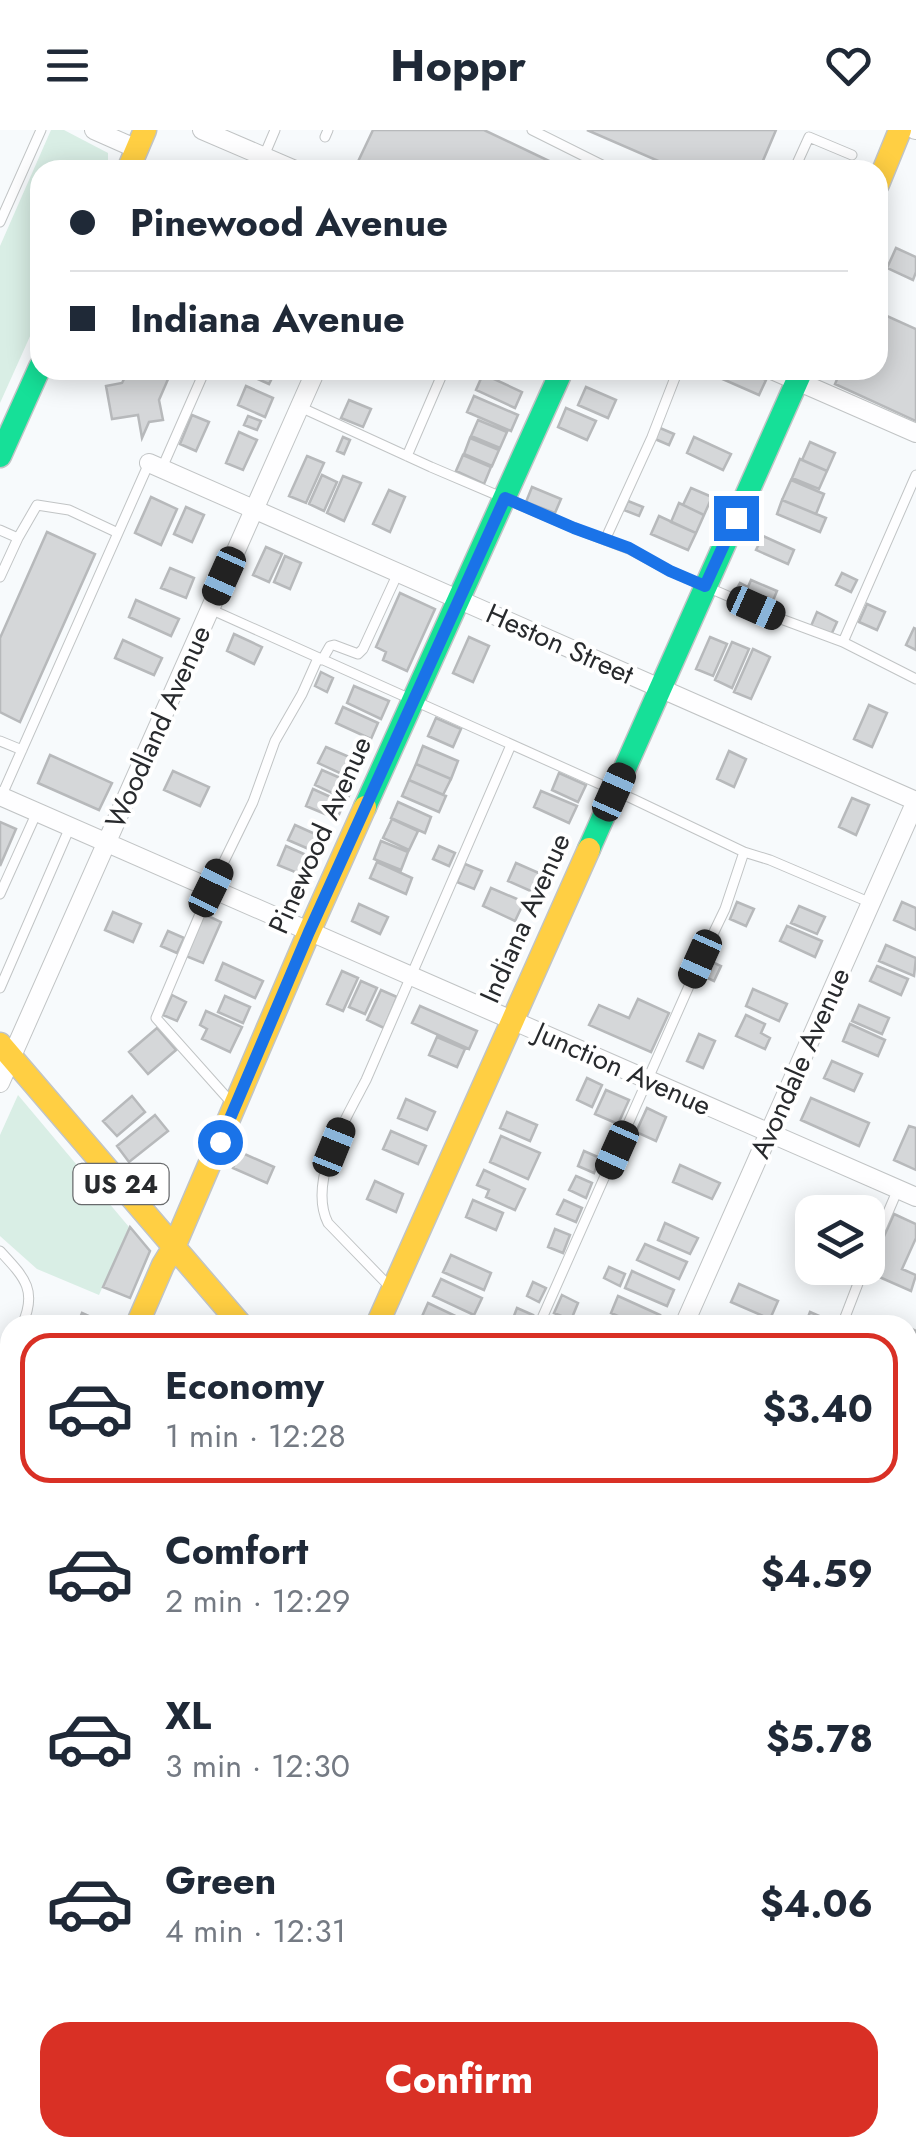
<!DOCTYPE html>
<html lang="en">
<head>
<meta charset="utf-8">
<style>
  :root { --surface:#fff; --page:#f2f2f3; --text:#1f2937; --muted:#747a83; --line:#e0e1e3; --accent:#d93025 }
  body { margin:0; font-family:Jost,sans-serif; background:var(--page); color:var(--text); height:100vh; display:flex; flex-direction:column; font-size:38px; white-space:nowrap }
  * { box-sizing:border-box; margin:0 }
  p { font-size:32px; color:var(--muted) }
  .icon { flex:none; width:55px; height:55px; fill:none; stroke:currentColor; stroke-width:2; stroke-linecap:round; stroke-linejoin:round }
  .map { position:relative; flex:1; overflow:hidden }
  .details { position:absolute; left:0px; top:1185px; width:918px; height:842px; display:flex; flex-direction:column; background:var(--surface); border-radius:30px 30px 0 0; box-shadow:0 5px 25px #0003 }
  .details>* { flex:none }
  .banner { position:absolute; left:30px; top:30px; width:858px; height:220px; border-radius:30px; box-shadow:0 5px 25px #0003; display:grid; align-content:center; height:220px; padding:0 40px; background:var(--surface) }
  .tools { position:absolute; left:795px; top:1065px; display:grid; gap:20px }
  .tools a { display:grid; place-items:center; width:90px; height:90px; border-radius:20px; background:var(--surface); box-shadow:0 5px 25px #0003; font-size:50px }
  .end { position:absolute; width:45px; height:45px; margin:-22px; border:12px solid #1a73e8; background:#fff; box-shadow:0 0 0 5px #fff }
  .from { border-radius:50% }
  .car { position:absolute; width:30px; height:60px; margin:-30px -15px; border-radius:12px; box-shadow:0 0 8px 2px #0007; background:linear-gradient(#222 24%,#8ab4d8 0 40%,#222 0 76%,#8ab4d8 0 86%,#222 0) }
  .banner b { display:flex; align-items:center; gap:35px; height:95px; font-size:38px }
  .banner b+b { border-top:2px solid var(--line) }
  .banner i { width:25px; height:25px; background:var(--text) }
  ul { padding:18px 0 0; list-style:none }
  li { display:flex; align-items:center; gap:30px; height:150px; margin:0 20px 15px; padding:0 20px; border:5px solid transparent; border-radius:30px }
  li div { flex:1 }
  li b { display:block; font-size:38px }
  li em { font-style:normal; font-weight:700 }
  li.selected { border-color:var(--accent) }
  li>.icon { width:90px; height:90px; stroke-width:1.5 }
  .primary-button { display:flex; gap:20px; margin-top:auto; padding:20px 40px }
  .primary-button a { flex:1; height:115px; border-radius:30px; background:var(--accent); color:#fff; font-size:40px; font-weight:700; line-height:115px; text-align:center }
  header { display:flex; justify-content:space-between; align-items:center; height:130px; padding:0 40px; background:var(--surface); font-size:45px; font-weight:700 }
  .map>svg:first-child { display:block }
  .green { fill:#d9eee5 }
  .building { fill:#d5d7d9; stroke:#b7b9bb; stroke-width:2.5 }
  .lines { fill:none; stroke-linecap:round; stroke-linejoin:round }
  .lane-casing { stroke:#c1c4c5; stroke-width:11 }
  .street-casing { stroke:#c1c4c5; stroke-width:20 }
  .fast-casing { stroke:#c1c4c5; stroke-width:25 }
  .slow-casing { stroke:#c1c4c5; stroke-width:25 }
  .jam-casing { stroke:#c1c4c5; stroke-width:25 }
  .lane { stroke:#fefeff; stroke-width:9 }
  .street { stroke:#fefeff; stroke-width:18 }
  .fast { stroke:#16e098; stroke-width:22 }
  .slow { stroke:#ffcf43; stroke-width:22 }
  .jam { stroke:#f24e42; stroke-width:22 }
  .route { stroke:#1a73e8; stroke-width:12 }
  .labels { text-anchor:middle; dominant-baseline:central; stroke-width:8; stroke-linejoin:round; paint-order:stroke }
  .shield { fill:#fff; stroke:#686a6c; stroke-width:2.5 }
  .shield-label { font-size:25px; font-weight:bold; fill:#282a2d }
  .street-label { font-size:28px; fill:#282a2d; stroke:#fff }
</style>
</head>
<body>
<header><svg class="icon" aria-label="menu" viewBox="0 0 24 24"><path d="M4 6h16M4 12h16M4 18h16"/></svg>Hoppr<svg class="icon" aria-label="heart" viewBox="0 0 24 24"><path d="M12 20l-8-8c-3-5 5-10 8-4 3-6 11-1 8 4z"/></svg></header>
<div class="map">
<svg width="916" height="2026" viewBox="0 0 916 2026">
  <rect width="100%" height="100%" fill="#f7fafc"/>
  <path class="green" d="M51,0H64L108,23V32L104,40H40V184L0,273V116Z
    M18,965L129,1097L99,1165L37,1139L0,1106V1005Z"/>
  <path class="building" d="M373,0H484L568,40H354Z
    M587,0H776L759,40H679Z
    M896,118L916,127V142L913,150L887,138Z
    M878,182L916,199V291L835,254L841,240H878Z
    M122,240H172L159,270L163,290L149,292L142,308L138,285L112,289L106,256L122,253L124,249Z
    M243,240H276L269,254L242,242Z
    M721,240H744L766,250L759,265L718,247Z
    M483,244L522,262L515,278L476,260Z
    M246,256L273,268L265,287L238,275Z
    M586,257L616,270L608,288L578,275Z
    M474,266L518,285L511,301L467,282Z
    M349,270L371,279L363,297L341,288Z
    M566,278L596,291L587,310L558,297Z
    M192,285L209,292L196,321L180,314Z
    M248,286L261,291L257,300L244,295Z
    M478,290L507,302L500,318L471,306Z
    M660,298L674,304L669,315L655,309Z
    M239,302L257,310L243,340L226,333Z
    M343,307L350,310L344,324L337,321Z
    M694,307L731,324L723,340L687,323Z
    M470,308L499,320L492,336L464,324Z
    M810,312L835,323L827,341L802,330Z
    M463,325L491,337L484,354L456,341Z
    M307,326L324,333L306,373L289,366Z
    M800,329L827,341L819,359L792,348Z
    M322,345L337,352L324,381L309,374Z
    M343,346L361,353L344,391L327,383Z
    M791,350L824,364L816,384L782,370Z
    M532,357L561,369L555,383L526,372Z
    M691,358L712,367L704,385L683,375Z
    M389,360L405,367L390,402L373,394Z
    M151,367L177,379L161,415L135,403Z
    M782,370L826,388L820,402L777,384Z
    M628,371L643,377L639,386L624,380Z
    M679,373L704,385L696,403L671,392Z
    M186,377L204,385L192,412L174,404Z
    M659,386L696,403L688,420L651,404Z
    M47,402L95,424L20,592L0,582V508Z
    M763,406L794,420L788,434L756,420Z
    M266,417L282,424L269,452L253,445Z
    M285,426L301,433L290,459L274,452Z
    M170,438L194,448L186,468L161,458Z
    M842,443L857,450L851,462L836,455Z
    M751,450L777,461L770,478L735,462L740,453L748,457Z
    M400,463L435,479L407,541L383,530L386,522L376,517Z
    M136,470L179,489L171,506L129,487Z
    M867,474L885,482L877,500L859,492Z
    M817,482L837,492L831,505L811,496Z
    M914,498L916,499V520L906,515Z
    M234,504L262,517L254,534L227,521Z
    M469,507L489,516L473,552L453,543Z
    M710,507L727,514L713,546L696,539Z
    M123,510L162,528L154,545L115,528Z
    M732,512L749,519L732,558L715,550Z
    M753,519L770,527L751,569L734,562Z
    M321,542L333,548L327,562L315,556Z
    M354,556L389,571L381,589L347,573Z
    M869,575L887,583L872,617L854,609Z
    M343,577L378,593L371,609L336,593Z
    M436,588L461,599L453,617L428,606Z
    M423,616L458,631L451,649L416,634Z
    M326,617L363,633L355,650L318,633Z
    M729,621L746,629L734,657L717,649Z
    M50,625L112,653L99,680L38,653Z
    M416,634L451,649L443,665L409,650Z
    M322,640L354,654L347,670L315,655Z
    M173,641L209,657L200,676L164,660Z
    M559,643L586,655L578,672L552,660Z
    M409,650L446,666L439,682L402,666Z
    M313,659L344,673L337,689L306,676Z
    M541,661L577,676L569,693L534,677Z
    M852,668L869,675L856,705L839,697Z
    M398,672L431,687L425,703L391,688Z
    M392,689L418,701L409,720L383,708Z
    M0,692L16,699L0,736Z
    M295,695L324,708L318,723L288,710Z
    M381,711L408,722L401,740L374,729Z
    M286,716L315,729L307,747L278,735Z
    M439,716L455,723L449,736L433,729Z
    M377,732L412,748L406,764L370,748Z
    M516,733L541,744L533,762L508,751Z
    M465,734L482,741L474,759L457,752Z
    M491,758L524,772L515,791L483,776Z
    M737,772L754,779L746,796L730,789Z
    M902,772L916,778V800L894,790Z
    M359,774L388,787L380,804L352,791Z
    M799,776L825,787L817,804L791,793Z
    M113,782L141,794L133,812L105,800Z
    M204,784L221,792L203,833L186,826Z
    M787,796L822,811L815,827L780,811Z
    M168,801L184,808L177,823L161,816Z
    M886,815L916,828L914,846L879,831Z
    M710,831L721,836L714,851L703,846Z
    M223,833L263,851L255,868L216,850Z
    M877,836L908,849L901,865L870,851Z
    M342,841L358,848L343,881L327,874Z
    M361,851L377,858L365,884L349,877Z
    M753,859L787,874L779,891L746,876Z
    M381,860L397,867L384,898L367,890Z
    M172,865L186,872L177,891L163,885Z
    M225,866L250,877L243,893L218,882Z
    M638,869L669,883L651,922L589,895L599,875L629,888Z
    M859,875L889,888L882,904L852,891Z
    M420,876L477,901L469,919L412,893Z
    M206,881L242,897L230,922L202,909L207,899L200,895Z
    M746,885L765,894L761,903L770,908L765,919L736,906Z
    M850,894L885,910L878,926L843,911Z
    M157,898L176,920L148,944L129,922Z
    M699,904L715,911L703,938L687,931Z
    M437,907L465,919L457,937L429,925Z
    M832,931L862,944L854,961L824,948Z
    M587,948L602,955L592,977L577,970Z
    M606,960L629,970L618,994L595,984Z
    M132,966L145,982L117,1006L103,991Z
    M811,968L869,993L859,1016L801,990Z
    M406,969L435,982L427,1000L398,988Z
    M647,978L666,987L656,1011L636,1002Z
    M507,982L537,995L530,1011L500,998Z
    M155,985L168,1001L129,1032L117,1016Z
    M909,996L916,998V1040L894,1030Z
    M391,1001L426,1016L418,1034L383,1019Z
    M501,1006L540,1023L528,1049L490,1032Z
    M584,1021L600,1028L594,1043L578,1036Z
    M240,1022L274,1037L267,1053L233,1038Z
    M680,1035L720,1053L712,1069L673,1052Z
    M484,1040L525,1059L515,1080L486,1067L489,1060L477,1055Z
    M576,1046L592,1053L586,1068L569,1060Z
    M375,1051L403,1064L396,1082L367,1069Z
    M473,1070L503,1083L496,1100L466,1087Z
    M564,1070L582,1078L576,1092L557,1084Z
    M894,1084L916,1094V1108L902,1139L916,1145L911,1161L868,1142Z
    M665,1093L698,1108L690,1124L658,1110Z
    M130,1097L150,1121L130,1168L103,1157Z
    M555,1099L570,1105L563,1123L548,1117Z
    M645,1114L687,1132L679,1149L637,1130Z
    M451,1125L491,1143L484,1160L443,1142Z
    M609,1137L625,1144L620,1156L604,1148Z
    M632,1141L674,1160L667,1176L625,1158Z
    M441,1149L482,1168L474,1185L433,1166Z
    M533,1152L546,1158L539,1172L527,1166Z
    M739,1154L778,1171L770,1189L731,1172Z
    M562,1165L578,1173L571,1190L554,1183Z
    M618,1166L660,1185L656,1195H638L611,1183Z
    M428,1173L462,1189L459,1195H428L420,1191Z
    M517,1178L533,1185L529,1195H521L512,1191Z
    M810,1182L826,1189L824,1195H805Z
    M82,1183L108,1195H77Z
    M908,1197L916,1201V1222L908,1218Z
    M908,1224L916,1228V1251L908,1247Z
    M908,1256L916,1260V1284L908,1280Z
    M908,1295L916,1299V1308L912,1316L908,1314Z
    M0,1396L10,1401V1425L0,1421Z
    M908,1518L916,1522V1541L908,1538Z
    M3,1561L10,1564V1597L0,1592V1567Z
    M4,1646L10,1649V1663L0,1659V1650L2,1651Z
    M0,1802L9,1806L0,1825Z
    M914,1869L916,1872V1887L908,1894V1874Z
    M3,1908L10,1911V1932L0,1928V1915Z
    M916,1912V1933L908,1924V1919Z
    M0,1935L10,1940V1952L6,1961L0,1958Z
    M62,2018H91L87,2026H81Z
    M370,2018H389L396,2021L393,2026H367Z
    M446,2018H464L461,2026H442Z
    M529,2018H535L546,2022L544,2026H525Z
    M559,2018H600L597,2026H578Z
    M664,2018H677L697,2026H660Z
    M833,2018H867L857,2026H825Z
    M891,2018H900L907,2026H880Z"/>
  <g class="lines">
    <defs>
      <path id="lane" d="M532,0L612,40
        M325,7L328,0
        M258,40L275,0
        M794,40L809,7L852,25
        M0,92L41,0
        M300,277L431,337L574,398L629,419L670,441L781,489L843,512L916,549
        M407,326L444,240
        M162,338L205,240
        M0,400L18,408L0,447
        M18,408L37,375L69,380L118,403
        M605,410L652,307L678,240
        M210,479L633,669L744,722L770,730L871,773
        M843,512L916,345
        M322,530L330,516L334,515L358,524L363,519L398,443
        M0,611L22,620
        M1,667L149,333
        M0,764L37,682
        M0,858L70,697
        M230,971L156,888L211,758L253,672L275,611L302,564L318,528
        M0,1121C24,1147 38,1160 22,1195
        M868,1129L898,1059
        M389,1156L328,1093C307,1051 346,988 366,950L511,615
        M539,1195L701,829L725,779L744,722
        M842,1195L864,1138
        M0,1243L10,1221
        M0,1774L10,1751
        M758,2018L765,2026
        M171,2026L174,2018
        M470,2026L473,2018"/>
      <path id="street" d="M94,0L137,19
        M202,0L295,40
        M915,0H916
        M772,240L916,303
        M149,333L916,671
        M0,666L916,1067
        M0,953L316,240
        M684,1195L916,671
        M908,1389L916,1370
        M0,1508L10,1486
        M10,2026L14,2018
        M319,2026L322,2018
        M626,2026L630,2018"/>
      <path id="fast" d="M0,326L40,237
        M365,677L562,240
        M589,719L802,240
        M0,1347L10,1351
        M0,1372L10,1376"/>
      <path id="slow" d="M128,40L145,0
        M878,54L900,0
        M0,914L241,1195
        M137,1195L163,1135L174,1117L309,802L365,677
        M377,1195L589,719"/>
      <path id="jam" d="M908,1983L916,1993"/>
    </defs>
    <use href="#lane" class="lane-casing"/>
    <use href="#street" class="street-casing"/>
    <use href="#fast" class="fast-casing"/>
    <use href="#slow" class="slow-casing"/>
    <use href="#jam" class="jam-casing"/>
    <use href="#lane" class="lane"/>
    <use href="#street" class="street"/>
    <use href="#fast" class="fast"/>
    <use href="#slow" class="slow"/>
    <use href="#jam" class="jam"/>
  </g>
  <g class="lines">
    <path class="route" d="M220,1012L309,802L505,368L574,398L629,418L670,441L705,456L736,388"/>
  </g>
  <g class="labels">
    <rect class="shield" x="73.5" y="1034" width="95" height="40" rx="8"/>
    <g class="shield-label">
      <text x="121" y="1054">US 24</text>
    </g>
    <g class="street-label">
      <text transform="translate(560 514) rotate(24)">Heston Street</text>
      <text transform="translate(158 597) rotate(-66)">Woodland Avenue</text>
      <text transform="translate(320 705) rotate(-66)">Pinewood Avenue</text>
      <text transform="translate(525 788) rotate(-66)">Indiana Avenue</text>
      <text transform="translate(800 933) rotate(-66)">Avondale Avenue</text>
      <text transform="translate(623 939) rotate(24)">Junction Avenue</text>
    </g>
  </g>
</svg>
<div class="tools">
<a><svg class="icon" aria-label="layers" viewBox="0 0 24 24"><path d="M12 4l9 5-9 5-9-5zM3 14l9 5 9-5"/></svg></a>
</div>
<i class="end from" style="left:220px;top:1012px"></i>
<i class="end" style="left:736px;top:388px"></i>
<i class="car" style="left:224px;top:446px;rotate:204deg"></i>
<i class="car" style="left:756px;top:478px;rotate:114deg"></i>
<i class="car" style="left:614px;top:662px;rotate:24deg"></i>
<i class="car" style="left:211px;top:758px;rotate:26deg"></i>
<i class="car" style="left:700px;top:829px;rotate:204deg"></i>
<i class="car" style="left:334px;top:1017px;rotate:22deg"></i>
<i class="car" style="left:617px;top:1020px;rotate:204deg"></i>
<div class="banner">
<b><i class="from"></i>Pinewood Avenue</b>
<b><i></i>Indiana Avenue</b>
</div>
<section class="details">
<ul>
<li class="selected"><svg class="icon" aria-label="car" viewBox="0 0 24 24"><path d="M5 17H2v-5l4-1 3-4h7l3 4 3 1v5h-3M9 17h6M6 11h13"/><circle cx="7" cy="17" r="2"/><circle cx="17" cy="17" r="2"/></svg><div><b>Economy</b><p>1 min · 12:28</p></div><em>$3.40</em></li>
<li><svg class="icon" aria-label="car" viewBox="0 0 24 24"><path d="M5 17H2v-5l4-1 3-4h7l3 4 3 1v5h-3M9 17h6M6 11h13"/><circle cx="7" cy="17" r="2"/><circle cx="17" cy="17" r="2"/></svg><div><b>Comfort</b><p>2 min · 12:29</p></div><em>$4.59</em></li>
<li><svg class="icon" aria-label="car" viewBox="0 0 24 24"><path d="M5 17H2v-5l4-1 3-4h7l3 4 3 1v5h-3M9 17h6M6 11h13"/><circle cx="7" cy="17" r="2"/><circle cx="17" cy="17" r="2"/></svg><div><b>XL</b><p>3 min · 12:30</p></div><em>$5.78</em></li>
<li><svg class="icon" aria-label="car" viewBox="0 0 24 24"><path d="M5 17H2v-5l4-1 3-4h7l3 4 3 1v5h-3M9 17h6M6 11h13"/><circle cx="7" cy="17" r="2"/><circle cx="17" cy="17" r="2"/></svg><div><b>Green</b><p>4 min · 12:31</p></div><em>$4.06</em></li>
</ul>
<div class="primary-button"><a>Confirm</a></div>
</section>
</div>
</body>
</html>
